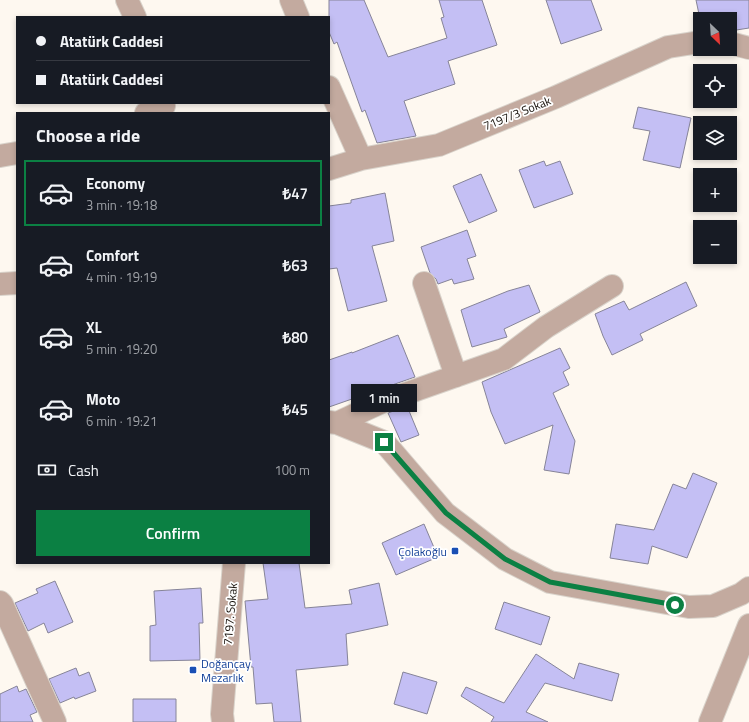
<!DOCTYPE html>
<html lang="en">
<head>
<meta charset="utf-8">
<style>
  :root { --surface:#171b24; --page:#242831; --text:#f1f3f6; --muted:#9ea1a6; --line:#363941; --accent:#0b8043 }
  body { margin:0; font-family:"Titillium Web",sans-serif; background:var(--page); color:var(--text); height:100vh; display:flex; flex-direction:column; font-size:15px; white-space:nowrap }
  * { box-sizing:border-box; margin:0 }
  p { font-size:13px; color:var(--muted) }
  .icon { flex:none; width:22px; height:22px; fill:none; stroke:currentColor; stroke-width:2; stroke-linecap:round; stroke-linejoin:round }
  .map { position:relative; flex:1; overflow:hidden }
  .panel { position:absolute; left:16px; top:112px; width:314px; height:452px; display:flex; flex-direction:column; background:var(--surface); border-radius:0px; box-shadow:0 2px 6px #0003 }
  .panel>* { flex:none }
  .hud { position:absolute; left:16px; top:16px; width:314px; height:88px; border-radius:0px; box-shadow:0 2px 6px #0003; display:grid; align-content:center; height:88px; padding:0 20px; background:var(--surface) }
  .needle { width:26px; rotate:155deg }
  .controls { position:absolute; left:693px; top:12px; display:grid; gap:8px }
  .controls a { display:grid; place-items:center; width:44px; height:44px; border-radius:0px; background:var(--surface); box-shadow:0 2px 6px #0003; font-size:20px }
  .end { position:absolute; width:18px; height:18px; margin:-9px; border:5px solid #0b8043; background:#fff; box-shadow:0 0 0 2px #fff }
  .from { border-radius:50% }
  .bubble { position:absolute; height:28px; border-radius:0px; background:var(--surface); box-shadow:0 2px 6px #0003; font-size:13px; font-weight:600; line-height:28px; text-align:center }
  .hud b { display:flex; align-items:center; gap:14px; height:38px; font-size:15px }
  .hud b+b { border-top:1px solid var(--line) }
  .hud i { width:10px; height:10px; background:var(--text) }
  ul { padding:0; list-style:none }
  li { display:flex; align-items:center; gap:12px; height:66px; margin:0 8px 6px; padding:0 12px; border:2px solid transparent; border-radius:0px }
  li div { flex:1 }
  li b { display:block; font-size:15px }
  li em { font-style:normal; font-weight:600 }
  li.active { border-color:var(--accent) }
  li>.icon { width:36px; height:36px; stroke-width:1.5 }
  h2 { padding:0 20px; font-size:18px; line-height:48px }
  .pay { display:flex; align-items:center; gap:10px; height:44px; padding:0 20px; font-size:15px }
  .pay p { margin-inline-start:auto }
  .action { display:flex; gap:8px; margin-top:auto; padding:8px 20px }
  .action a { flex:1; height:46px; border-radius:0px; background:var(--accent); color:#fff; font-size:16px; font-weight:600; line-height:46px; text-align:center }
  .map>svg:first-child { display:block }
  .building { fill:#c4bff4; stroke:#868498 }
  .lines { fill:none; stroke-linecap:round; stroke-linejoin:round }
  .minor-casing { stroke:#d9d3cb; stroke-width:24 }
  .minor { stroke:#c3aa9f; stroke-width:22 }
  .route { stroke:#0b8043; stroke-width:5 }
  .transit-dot { fill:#1a4fb4; stroke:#fff; stroke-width:1.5 }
  .labels { text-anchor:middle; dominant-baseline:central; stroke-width:3.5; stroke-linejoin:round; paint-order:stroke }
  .street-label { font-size:12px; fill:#16100a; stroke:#fff }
  .transit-label { font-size:12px; fill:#164399; stroke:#fff; text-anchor:end }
</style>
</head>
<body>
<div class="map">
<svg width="749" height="722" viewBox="0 0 749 722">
  <rect width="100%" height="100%" fill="#fef8f0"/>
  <path class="building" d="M329,0H364L388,57L447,38L441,18L444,17L439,0H482L497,45L448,61L455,84L404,101L416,136L377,143L365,110L362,112L337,42L334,44L329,32Z
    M546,0H591L602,30L561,44Z
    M696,0H749V28L730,31V19H700Z
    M638,107L691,118L680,168L643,160L650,131L633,128Z
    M544,161L546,166L560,161L573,194L534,208L519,170Z
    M481,174L497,211L469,223L453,186Z
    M385,193L394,241L372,246L387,301L348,311L337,268L329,269V206L351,203V200Z
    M467,230L476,256L467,259L474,279L454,284L452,279L438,284L436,279L430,273L421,247Z
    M686,282L697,306L640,334L643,340L612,355L603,336L595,314L624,301L629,310Z
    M529,285L540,312L504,329L507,337L472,347L461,310L508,291Z
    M398,335L415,377L329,407V360L352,352V353Z
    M560,348L570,368L563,372L569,385L553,393L575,441L569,474L544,470L553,425L505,444L491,412L482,382Z
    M407,406L419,435L401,442L388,413Z
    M693,473L717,483L687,558L652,546L648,564L610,558L616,524L654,530L673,484L686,489Z
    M424,524L438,557L396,575L382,543Z
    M263,563H299L305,608L352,604L349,590L379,583L388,625L346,634L348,665L296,670L301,722H274L272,703L256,704L253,667H251L245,601L268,599Z
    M55,581L73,622L48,633L44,623L28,631L15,603L38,593L36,589Z
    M201,588L203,623H199L200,660L150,661V626L156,625L154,591Z
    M504,602L550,617L541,645L495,629Z
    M536,654L574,679L579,663L619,674L612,701L545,683L526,712L548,722H491L494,717L461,696L466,687L504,703Z
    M76,668L79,676L89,672L96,691L75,699L74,697L60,703L49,679Z
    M403,672L437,682L427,714L394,704Z
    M17,686L19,692L26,689L37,712L30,715L33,722H0V694Z
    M133,699H176V722H133Z"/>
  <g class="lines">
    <defs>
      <path id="minor" d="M127,0L135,17
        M291,0L298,17
        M730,43L749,48
        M329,87L361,159
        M146,113L164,106
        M0,156L17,153
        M329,169L361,159L439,145L556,97L668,47L700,42
        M424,283L456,376
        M0,284L17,283
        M329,422L337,423L384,442L445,513L505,559L550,582L689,607L713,606L741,594L749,588
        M337,423L382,402L504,359L546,327L612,286
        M0,602L2,604L55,722
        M223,722L222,714L234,563
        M710,722L749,625"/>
    </defs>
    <use href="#minor" class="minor-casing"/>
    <use href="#minor" class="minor"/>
  </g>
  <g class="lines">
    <path class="route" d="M384,442L446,513L505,559L550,582L675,605"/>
  </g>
  <g class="transit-dot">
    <rect x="451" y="547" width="8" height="8" rx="2"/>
    <rect x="189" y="666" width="8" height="8" rx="2"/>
  </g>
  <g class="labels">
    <g class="street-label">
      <text transform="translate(517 113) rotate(-22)">7197/3 Sokak</text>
      <text transform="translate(230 614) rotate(-85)">7197. Sokak</text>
    </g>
    <g class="transit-label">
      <text x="447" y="551">Çolakoğlu</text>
      <text x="201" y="663" text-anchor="start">Doğançay<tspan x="201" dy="14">Mezarlık</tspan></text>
    </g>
  </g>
</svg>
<div class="controls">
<a><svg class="needle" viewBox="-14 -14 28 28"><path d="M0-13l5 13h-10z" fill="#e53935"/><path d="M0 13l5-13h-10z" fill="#9ea1a6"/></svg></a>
<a><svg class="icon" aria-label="locate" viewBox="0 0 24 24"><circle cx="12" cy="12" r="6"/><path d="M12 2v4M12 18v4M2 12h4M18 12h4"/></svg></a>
<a><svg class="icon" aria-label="layers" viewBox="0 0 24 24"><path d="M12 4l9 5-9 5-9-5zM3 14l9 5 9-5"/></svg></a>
<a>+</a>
<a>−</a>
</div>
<i class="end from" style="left:675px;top:605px"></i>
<i class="end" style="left:384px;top:442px"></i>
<div class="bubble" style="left:351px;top:384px;width:66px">1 min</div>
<div class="hud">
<b><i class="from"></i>Atatürk Caddesi</b>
<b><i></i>Atatürk Caddesi</b>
</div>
<section class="panel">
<h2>Choose a ride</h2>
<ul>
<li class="active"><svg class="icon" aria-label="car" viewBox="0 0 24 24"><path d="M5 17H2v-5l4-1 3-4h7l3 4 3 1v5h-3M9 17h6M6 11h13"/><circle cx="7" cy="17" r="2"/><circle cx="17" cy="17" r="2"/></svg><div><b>Economy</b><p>3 min · 19:18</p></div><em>₺47</em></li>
<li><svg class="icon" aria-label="car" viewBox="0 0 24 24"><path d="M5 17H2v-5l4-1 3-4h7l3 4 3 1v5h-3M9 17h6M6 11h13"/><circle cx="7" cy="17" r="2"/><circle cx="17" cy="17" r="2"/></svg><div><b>Comfort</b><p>4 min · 19:19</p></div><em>₺63</em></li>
<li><svg class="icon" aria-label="car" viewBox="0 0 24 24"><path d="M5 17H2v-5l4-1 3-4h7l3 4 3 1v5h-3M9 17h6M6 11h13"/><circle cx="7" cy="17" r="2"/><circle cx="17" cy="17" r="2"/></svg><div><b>XL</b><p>5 min · 19:20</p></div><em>₺80</em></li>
<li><svg class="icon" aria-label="car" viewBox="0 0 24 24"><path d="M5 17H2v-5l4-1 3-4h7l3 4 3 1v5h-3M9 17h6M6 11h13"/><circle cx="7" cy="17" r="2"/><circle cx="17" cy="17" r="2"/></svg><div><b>Moto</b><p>6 min · 19:21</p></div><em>₺45</em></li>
</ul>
<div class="pay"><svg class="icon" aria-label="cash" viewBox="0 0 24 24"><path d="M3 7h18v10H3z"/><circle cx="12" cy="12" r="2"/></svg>Cash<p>100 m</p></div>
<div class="action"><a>Confirm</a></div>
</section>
</div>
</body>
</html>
